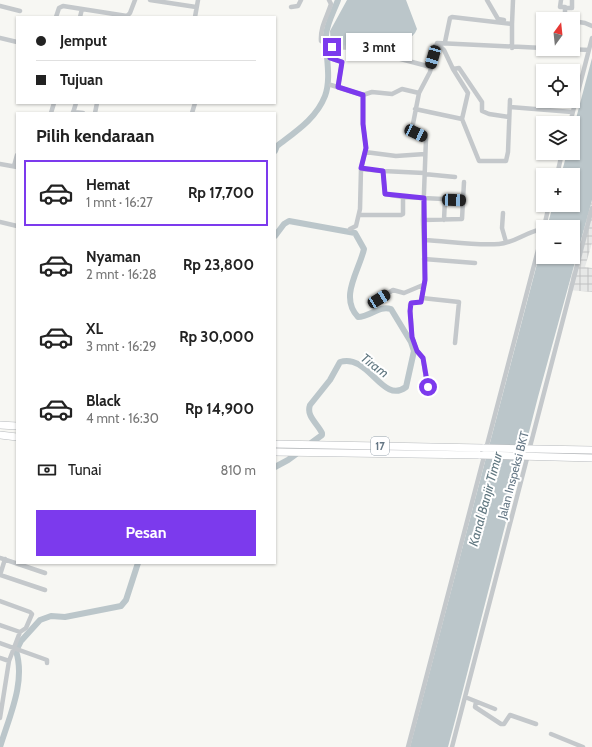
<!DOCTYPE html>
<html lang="id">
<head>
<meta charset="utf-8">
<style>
  :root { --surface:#fff; --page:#f6f6f6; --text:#222; --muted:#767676; --line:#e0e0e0; --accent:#7c3aed }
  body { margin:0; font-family:Cabin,sans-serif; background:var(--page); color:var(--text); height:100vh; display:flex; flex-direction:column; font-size:15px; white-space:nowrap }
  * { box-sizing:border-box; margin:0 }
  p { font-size:13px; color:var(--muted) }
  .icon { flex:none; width:22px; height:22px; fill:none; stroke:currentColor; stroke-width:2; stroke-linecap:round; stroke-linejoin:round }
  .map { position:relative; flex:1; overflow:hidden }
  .drawer { position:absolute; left:16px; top:112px; width:260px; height:452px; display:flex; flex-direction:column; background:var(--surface); border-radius:0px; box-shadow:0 1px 3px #0004 }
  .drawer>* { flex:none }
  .top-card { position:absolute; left:16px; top:16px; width:260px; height:88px; border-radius:0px; box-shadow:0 1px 3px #0004; display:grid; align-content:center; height:88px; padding:0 20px; background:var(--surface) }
  .needle { width:26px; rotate:15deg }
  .buttons { position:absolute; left:536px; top:12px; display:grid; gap:8px }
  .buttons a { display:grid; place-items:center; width:44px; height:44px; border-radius:0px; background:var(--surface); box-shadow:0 1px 3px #0004; font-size:20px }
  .end { position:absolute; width:18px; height:18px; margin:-9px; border:5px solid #7c3aed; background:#fff; box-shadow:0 0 0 2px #fff }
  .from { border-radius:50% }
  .bubble { position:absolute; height:28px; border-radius:0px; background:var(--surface); box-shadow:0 1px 3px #0004; font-size:13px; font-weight:700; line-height:28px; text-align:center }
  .car { position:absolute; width:12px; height:24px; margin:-12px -6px; border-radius:5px; box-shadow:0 0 3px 1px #0007; background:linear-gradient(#222 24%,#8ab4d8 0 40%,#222 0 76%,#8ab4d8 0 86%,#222 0) }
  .top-card b { display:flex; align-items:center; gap:14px; height:38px; font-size:15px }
  .top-card b+b { border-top:1px solid var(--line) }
  .top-card i { width:10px; height:10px; background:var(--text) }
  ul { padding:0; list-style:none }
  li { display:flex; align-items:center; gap:12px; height:66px; margin:0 8px 6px; padding:0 12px; border:2px solid transparent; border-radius:0px }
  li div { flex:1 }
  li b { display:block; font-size:15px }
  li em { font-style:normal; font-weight:700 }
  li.active { border-color:var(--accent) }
  li>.icon { width:36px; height:36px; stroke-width:1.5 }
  h2 { padding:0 20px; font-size:18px; line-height:48px }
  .pay { display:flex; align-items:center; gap:10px; height:44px; padding:0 20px; font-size:15px }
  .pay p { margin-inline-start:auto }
  .button { display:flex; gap:8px; margin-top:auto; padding:8px 20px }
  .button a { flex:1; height:46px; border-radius:0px; background:var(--accent); color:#fff; font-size:16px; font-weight:700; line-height:46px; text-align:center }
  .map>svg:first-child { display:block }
  .industrial { fill:url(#industrial-grid) }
  .water { fill:#bbc6ca }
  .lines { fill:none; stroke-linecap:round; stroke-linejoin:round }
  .river { stroke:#bbc6ca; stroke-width:6 }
  .highway-casing { stroke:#b7babd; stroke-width:8 }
  .minor { stroke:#c4c8cb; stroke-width:4.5 }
  .highway { stroke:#fff; stroke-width:7 }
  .highway-bridge-casing { stroke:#b7babd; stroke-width:8; stroke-linecap:butt }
  .highway-bridge { stroke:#fff; stroke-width:7 }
  .route { stroke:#7c3aed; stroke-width:5 }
  .labels { text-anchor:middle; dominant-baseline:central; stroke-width:4; stroke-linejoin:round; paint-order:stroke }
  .shield { fill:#fff; stroke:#93a0aa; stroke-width:1 }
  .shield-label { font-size:11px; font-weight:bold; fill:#657785 }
  .street-label { font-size:12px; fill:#657785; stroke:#fff }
  .water-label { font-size:13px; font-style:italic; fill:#617881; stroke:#fff }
</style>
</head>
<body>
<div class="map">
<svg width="592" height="747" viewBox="0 0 592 747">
  <defs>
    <pattern id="industrial-grid" width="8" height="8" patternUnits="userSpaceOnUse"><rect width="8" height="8" fill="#e7e8e7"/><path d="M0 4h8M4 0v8" fill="none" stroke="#bfc1c1"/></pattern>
  </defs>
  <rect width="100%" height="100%" fill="#f7f7f3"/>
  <path class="industrial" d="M592,198V243L585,267L592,268V292L568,290Z"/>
  <path class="water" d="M347,0H406L417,29L415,33L395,55L331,46L330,31Z
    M592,58V200L538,397L456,717L448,747H410L543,241V257H573V227H547L553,205H573V175H561L567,153H573V130Z"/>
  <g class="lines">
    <path class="river" d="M275,151L277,146C295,132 316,119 325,96C332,77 325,54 326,35C327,23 334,11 338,0
      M275,236L284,224L289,221L355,233L364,249C359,271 339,297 358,317C370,317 379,305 391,309L411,342L414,351L406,387C382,405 369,353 340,362L330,380L310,405C306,416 317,423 322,433V435L288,460L275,467
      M0,747C9,717 26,682 16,651L21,641L40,620L51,616L65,617L121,606L126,600L138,563"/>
    <defs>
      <path id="highway" d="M0,425L17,426
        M0,435L17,437
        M275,444L484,448
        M275,452L480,455"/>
    </defs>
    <use href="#highway" class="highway-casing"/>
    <path class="minor" d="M150,0L196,7
      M329,0L331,4C327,17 320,27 321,41L330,47L359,48L431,67
      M487,0L498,19L504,20
      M561,0L560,7H565V19
      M0,6L20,11
      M291,7L298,6L301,0
      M565,8H572V0
      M56,17L59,8L63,6L127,16L130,13L135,0
      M80,17L82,9
      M195,17L198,0
      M573,21L585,23L592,26
      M512,24L513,0
      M0,38L17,42
      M445,42L450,18L452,17L512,24V48
      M435,46H440L444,50L453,69L468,93L462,119L479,161H506L508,152L510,100
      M331,47L330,58L342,62L338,87
      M567,49L589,50
      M453,69L459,68L482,102V111L489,114L509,117
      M331,85L363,95L372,92L392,94L402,89L419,93
      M510,107L572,112
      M415,109L462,119
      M73,112L83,113
      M51,113L54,103
      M73,113L76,103
      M95,113L97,103
      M192,113L195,103
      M570,123L592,38
      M365,152L396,156L425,154
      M0,164L17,167
      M14,166L17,155
      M361,169L383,171L385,194L403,197
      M383,171L424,173
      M424,174L455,177
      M557,175L562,153
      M503,213L502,228L506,242
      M359,215H401L403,214V197L463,200
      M423,220L462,219L464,182
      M444,220L445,199
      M0,222L17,226
      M544,227L549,205
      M350,229L356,226L360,209L361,169L366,148L363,124V95
      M424,240C447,241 475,246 499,244C515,243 527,231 543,229
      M424,259L475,263
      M422,298L459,302L455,343
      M379,299L393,290L404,293L423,285
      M434,389L427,386L423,358L417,351L412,337L410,305L412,303L421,302L425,279L423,220L426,138L412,129L419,93L430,72L437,43L543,48
      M0,558L45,573
      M0,575L45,590
      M0,575L5,559
      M0,601L30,612L32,614L26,628L20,632L9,661L0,718
      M0,625L20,632
      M0,643L47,660V663
      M0,658L9,661
      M465,697L495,709
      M476,702L475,707L501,724H504L510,715L536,724
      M551,734L583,747
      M408,747L543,231
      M452,747L592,208"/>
    <use href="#highway" class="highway"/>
    <defs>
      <path id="highway-bridge" d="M484,448L592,450
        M480,455L592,458"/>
    </defs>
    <use href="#highway-bridge" class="highway-bridge-casing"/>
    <use href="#highway-bridge" class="highway-bridge"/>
  </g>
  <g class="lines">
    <path class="route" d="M332,47L330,58L342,62L338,87L363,95V124L366,148L361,168L383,171L385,194L424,198L425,280L421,302L411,303L410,311L412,337L417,351L423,358L428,387"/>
  </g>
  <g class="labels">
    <rect class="shield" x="371" y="437" width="18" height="18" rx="3"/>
    <g class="shield-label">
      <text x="380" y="446">17</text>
    </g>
    <g class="street-label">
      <text transform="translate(513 475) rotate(-75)">Jalan Inspeksi BKT</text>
    </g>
    <g class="water-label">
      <text transform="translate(375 365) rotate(37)">Tiram</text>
      <text transform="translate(485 499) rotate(-75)">Kanal Banjir Timur</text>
    </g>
  </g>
</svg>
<div class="buttons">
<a><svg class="needle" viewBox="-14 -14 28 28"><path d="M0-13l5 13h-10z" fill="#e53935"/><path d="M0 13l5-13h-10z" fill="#767676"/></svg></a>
<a><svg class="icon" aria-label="locate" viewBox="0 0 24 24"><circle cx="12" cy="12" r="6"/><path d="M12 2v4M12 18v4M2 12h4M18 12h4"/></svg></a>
<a><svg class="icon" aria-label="layers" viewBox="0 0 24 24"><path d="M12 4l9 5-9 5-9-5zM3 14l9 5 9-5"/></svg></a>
<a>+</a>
<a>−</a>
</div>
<i class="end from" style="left:428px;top:387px"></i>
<i class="end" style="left:332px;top:47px"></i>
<div class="bubble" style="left:346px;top:33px;width:66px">3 mnt</div>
<i class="car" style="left:433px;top:57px;rotate:196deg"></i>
<i class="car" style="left:416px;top:133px;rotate:115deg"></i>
<i class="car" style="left:454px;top:200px;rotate:92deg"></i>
<i class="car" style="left:379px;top:299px;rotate:59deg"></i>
<div class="top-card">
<b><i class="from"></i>Jemput</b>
<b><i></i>Tujuan</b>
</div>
<section class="drawer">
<h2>Pilih kendaraan</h2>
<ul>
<li class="active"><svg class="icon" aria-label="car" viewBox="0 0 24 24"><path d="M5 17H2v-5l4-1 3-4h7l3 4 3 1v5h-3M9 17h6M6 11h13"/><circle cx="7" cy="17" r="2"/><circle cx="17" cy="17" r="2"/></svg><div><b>Hemat</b><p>1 mnt · 16:27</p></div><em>Rp 17,700</em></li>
<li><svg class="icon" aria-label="car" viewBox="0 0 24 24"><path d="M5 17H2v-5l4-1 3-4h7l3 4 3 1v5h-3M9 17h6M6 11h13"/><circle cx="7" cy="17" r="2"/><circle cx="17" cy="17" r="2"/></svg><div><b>Nyaman</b><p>2 mnt · 16:28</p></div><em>Rp 23,800</em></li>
<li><svg class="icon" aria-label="car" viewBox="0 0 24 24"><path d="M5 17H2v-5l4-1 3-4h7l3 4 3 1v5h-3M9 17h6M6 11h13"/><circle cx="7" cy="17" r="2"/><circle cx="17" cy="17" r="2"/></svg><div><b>XL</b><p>3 mnt · 16:29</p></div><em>Rp 30,000</em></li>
<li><svg class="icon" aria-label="car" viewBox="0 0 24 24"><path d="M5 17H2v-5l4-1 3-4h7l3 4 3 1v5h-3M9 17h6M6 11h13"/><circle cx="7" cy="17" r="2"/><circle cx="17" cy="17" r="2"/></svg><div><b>Black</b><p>4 mnt · 16:30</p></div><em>Rp 14,900</em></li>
</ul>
<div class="pay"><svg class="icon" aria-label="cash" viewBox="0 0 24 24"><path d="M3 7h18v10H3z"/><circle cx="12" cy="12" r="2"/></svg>Tunai<p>810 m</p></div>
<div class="button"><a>Pesan</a></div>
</section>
</div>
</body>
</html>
